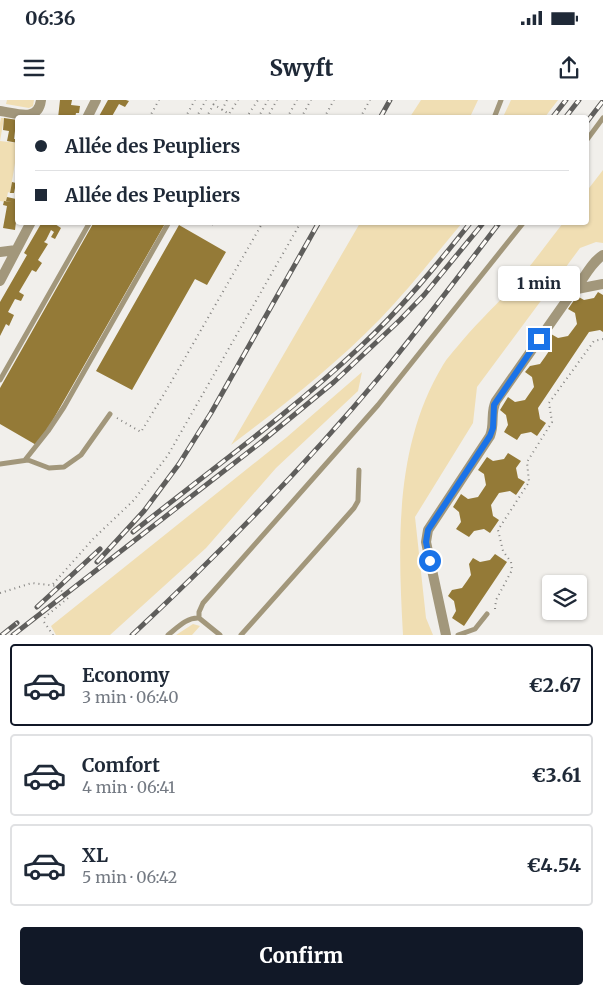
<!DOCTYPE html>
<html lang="en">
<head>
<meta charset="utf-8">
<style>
  :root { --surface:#fff; --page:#f2f2f3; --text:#1f2937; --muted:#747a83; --line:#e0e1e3; --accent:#111827 }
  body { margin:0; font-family:Merriweather,serif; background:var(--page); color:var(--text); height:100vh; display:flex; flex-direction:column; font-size:19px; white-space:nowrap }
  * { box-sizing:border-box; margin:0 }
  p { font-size:16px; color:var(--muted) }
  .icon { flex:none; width:28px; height:28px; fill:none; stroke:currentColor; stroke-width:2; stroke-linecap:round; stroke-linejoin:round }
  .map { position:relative; height:535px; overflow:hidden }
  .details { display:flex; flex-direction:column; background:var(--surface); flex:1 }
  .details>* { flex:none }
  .banner { position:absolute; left:15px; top:15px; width:574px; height:110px; border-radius:5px; box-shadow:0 1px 4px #0004; display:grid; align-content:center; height:110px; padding:0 20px; background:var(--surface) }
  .buttons { position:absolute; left:542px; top:475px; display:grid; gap:10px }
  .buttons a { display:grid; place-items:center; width:45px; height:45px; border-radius:5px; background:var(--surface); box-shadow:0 1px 4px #0004; font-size:25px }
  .end { position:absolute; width:22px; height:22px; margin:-11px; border:6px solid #1a73e8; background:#fff; box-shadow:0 0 0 2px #fff }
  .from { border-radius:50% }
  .bubble { position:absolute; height:35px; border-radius:5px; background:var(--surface); box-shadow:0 1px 4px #0004; font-size:16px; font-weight:800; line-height:35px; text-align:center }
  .banner b { display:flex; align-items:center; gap:18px; height:48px; font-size:19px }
  .banner b+b { border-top:1px solid var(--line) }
  .banner i { width:12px; height:12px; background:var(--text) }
  ul { padding:9px 0 0; list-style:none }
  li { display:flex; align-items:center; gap:15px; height:82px; margin:0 10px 8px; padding:0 10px; border:2px solid var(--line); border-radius:5px }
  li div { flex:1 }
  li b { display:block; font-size:19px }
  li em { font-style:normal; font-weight:800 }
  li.on { border-color:var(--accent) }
  li>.icon { width:45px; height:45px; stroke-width:1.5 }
  .action { display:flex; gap:10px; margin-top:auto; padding:10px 20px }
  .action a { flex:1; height:58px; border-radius:5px; background:var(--accent); color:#fff; font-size:20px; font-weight:800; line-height:58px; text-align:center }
  .status { display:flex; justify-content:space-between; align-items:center; height:35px; padding:0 25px; background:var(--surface); direction:ltr }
  .status svg { height:14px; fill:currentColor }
  header { display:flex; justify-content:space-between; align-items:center; height:65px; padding:0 20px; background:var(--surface); font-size:22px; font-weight:800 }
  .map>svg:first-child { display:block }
  .green { fill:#f0deb3 }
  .building { fill:#947a37 }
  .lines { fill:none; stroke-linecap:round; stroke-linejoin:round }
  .path { stroke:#848380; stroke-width:2; stroke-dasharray:1 4; stroke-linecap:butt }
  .lane { stroke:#a2977b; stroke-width:5 }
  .street { stroke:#a2977b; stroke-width:10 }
  .rail-casing { stroke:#5f5e5c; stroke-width:5 }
  .rail { stroke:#fefcf8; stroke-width:3; stroke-dasharray:9; stroke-linecap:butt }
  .route { stroke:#1a73e8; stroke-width:6 }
</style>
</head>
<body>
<div class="status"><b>06:36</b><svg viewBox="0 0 49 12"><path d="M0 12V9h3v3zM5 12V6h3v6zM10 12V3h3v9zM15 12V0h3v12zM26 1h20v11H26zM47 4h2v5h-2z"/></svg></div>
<header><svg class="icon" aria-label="menu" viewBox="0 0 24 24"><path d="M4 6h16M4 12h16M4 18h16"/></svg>Swyft<svg class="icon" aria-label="share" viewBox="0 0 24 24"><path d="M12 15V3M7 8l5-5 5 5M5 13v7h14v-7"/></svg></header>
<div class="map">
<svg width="603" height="535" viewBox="0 0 603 535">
  <rect width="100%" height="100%" fill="#f1efeb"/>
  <path class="green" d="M7,0H34L33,6L29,8L6,4Z
    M421,0H478L470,17H410Z
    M511,0H558L545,17H503Z
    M1,18H4L0,41L17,43L18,63H15L10,93L8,92L6,102L0,101V23Z
    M603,70V143L596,142L580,148L477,287L473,323L415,417L426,518L433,535H403C398,444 394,346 443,265C447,258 452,253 457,247C473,227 491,210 509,191C528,170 545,146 563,123L586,122V92Z
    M360,123H462C435,155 409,189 380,219C334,266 283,306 231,345Z
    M362,272L358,291L276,368L206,448L110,535H56L51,526L287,337Z
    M193,524L200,526L192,535H176Z"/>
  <path class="building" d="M60,0H72L71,5L80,6L79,13H76L75,18H58Z
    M108,0H126L129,1L125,7L119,4L111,18H98Z
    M4,18L18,20V32L15,31L14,39H18V43L7,41L9,31L3,30Z
    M12,82L16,83L14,93H10Z
    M7,97L16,99L15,103L18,104L15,130L3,128L7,106L3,105L4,101L12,102L6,101Z
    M42,122H56L55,124L61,128L55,139L51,137L54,132L51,130L46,140L44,142L48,144L38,160L42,163L36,172L32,170L19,192L24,195L21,201L15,199L8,212L14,215L9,226L6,224L0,236V202L27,155L24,153Z
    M94,122H166L38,346L0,324V288Z
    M179,125L226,152L207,185L195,179L132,290L96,271Z
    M598,192L603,195V232L600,230L589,232L538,308L540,319L546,323L537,336L531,332L521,334L517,340L504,332L508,325L506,315L500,310L508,297L515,302L525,300L534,287L532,277L525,272L530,266L540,264L545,257L549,251L547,240L551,234L558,238L568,236L577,224L575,213L568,209L577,196L584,200L594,198Z
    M508,353L521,361L516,368L518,378L525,382L516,395L510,391L499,393L491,405L493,416L499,420L490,433L484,429L474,431L469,437L456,429L461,422L459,412L453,407L461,394L468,399L478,397L486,385L484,374L478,370L487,357L493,361L504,359Z
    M495,454L507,462L464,526L452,518L456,511L454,501L448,496L452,490L462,488L467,481L471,475L469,464L473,458L480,462L490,460Z"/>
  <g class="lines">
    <path class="path" d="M213,4L229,14L238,0
      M222,10L227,0
      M149,18L159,0
      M163,18L164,17
      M185,18L195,0
      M196,18L206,0
      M206,18L216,0
      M246,18L258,0
      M258,18L268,0
      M267,18L277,0
      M287,18L297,0
      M301,18L311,0
      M324,18L334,0
      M360,18L370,0
      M208,122L212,125L214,122
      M117,318L141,332L170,284L263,122
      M53,484L94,438L134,400L168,355L301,122
      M0,493L32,483L57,486L68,498L45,517L44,522L53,535
      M495,509L496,500L512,470L511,462L503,451L498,430L529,382L527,362L552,322L549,303L594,241L603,239"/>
    <path class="lane" d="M494,18L501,0
      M586,41L603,18
      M0,280L90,122
      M25,360L48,331L64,307L169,122
      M0,364L28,360L49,368L64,367L81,355L110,314
      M168,535C177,528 187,517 199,518
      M220,535L199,518V512L203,503L378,305L524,122
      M241,535L354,408L358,401L359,370
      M458,535L475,529L487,514"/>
    <path class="street" d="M0,11C16,13 38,23 41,0
      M87,18L96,0
      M0,152L16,150
      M0,181L31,122
      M577,189L603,184
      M446,535L426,442L428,430L490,336C495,324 490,312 496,301L571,194C583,182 589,164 603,155"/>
    <defs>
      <path id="rail" d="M380,18L390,0
        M552,18L566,0
        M565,18L579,0
        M586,23L603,1
        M133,432C209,371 289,314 360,247C401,209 436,166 471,122
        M97,462L144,411L179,364L211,313L319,122
        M37,507L100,449
        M2,535L17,523
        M13,535L260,343L334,282L400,220L424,195L484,122
        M132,535C220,453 304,367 381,275C422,225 461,173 500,122"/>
    </defs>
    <use href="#rail" class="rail-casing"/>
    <use href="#rail" class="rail"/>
  </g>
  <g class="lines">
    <path class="route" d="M430,461L426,442L428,430L490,336L493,328L494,305L539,239"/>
  </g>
</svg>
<div class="buttons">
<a><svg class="icon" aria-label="layers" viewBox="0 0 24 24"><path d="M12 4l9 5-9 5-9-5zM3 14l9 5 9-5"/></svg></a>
</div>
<i class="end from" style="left:430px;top:461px"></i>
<i class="end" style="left:539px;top:239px"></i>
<div class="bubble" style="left:498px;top:166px;width:82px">1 min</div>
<div class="banner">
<b><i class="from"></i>Allée des Peupliers</b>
<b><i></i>Allée des Peupliers</b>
</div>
</div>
<section class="details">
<ul>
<li class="on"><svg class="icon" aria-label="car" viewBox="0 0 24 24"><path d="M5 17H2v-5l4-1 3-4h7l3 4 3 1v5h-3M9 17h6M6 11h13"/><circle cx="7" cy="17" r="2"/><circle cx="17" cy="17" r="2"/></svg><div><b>Economy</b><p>3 min · 06:40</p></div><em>€2.67</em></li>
<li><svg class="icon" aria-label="car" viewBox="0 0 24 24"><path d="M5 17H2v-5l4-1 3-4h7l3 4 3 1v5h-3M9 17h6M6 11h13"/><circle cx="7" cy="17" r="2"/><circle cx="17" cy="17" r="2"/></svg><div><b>Comfort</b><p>4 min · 06:41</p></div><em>€3.61</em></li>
<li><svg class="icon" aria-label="car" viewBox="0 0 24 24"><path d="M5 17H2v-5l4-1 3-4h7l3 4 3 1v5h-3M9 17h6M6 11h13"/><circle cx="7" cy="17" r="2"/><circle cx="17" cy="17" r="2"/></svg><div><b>XL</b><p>5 min · 06:42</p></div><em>€4.54</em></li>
</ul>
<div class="action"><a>Confirm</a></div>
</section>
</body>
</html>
